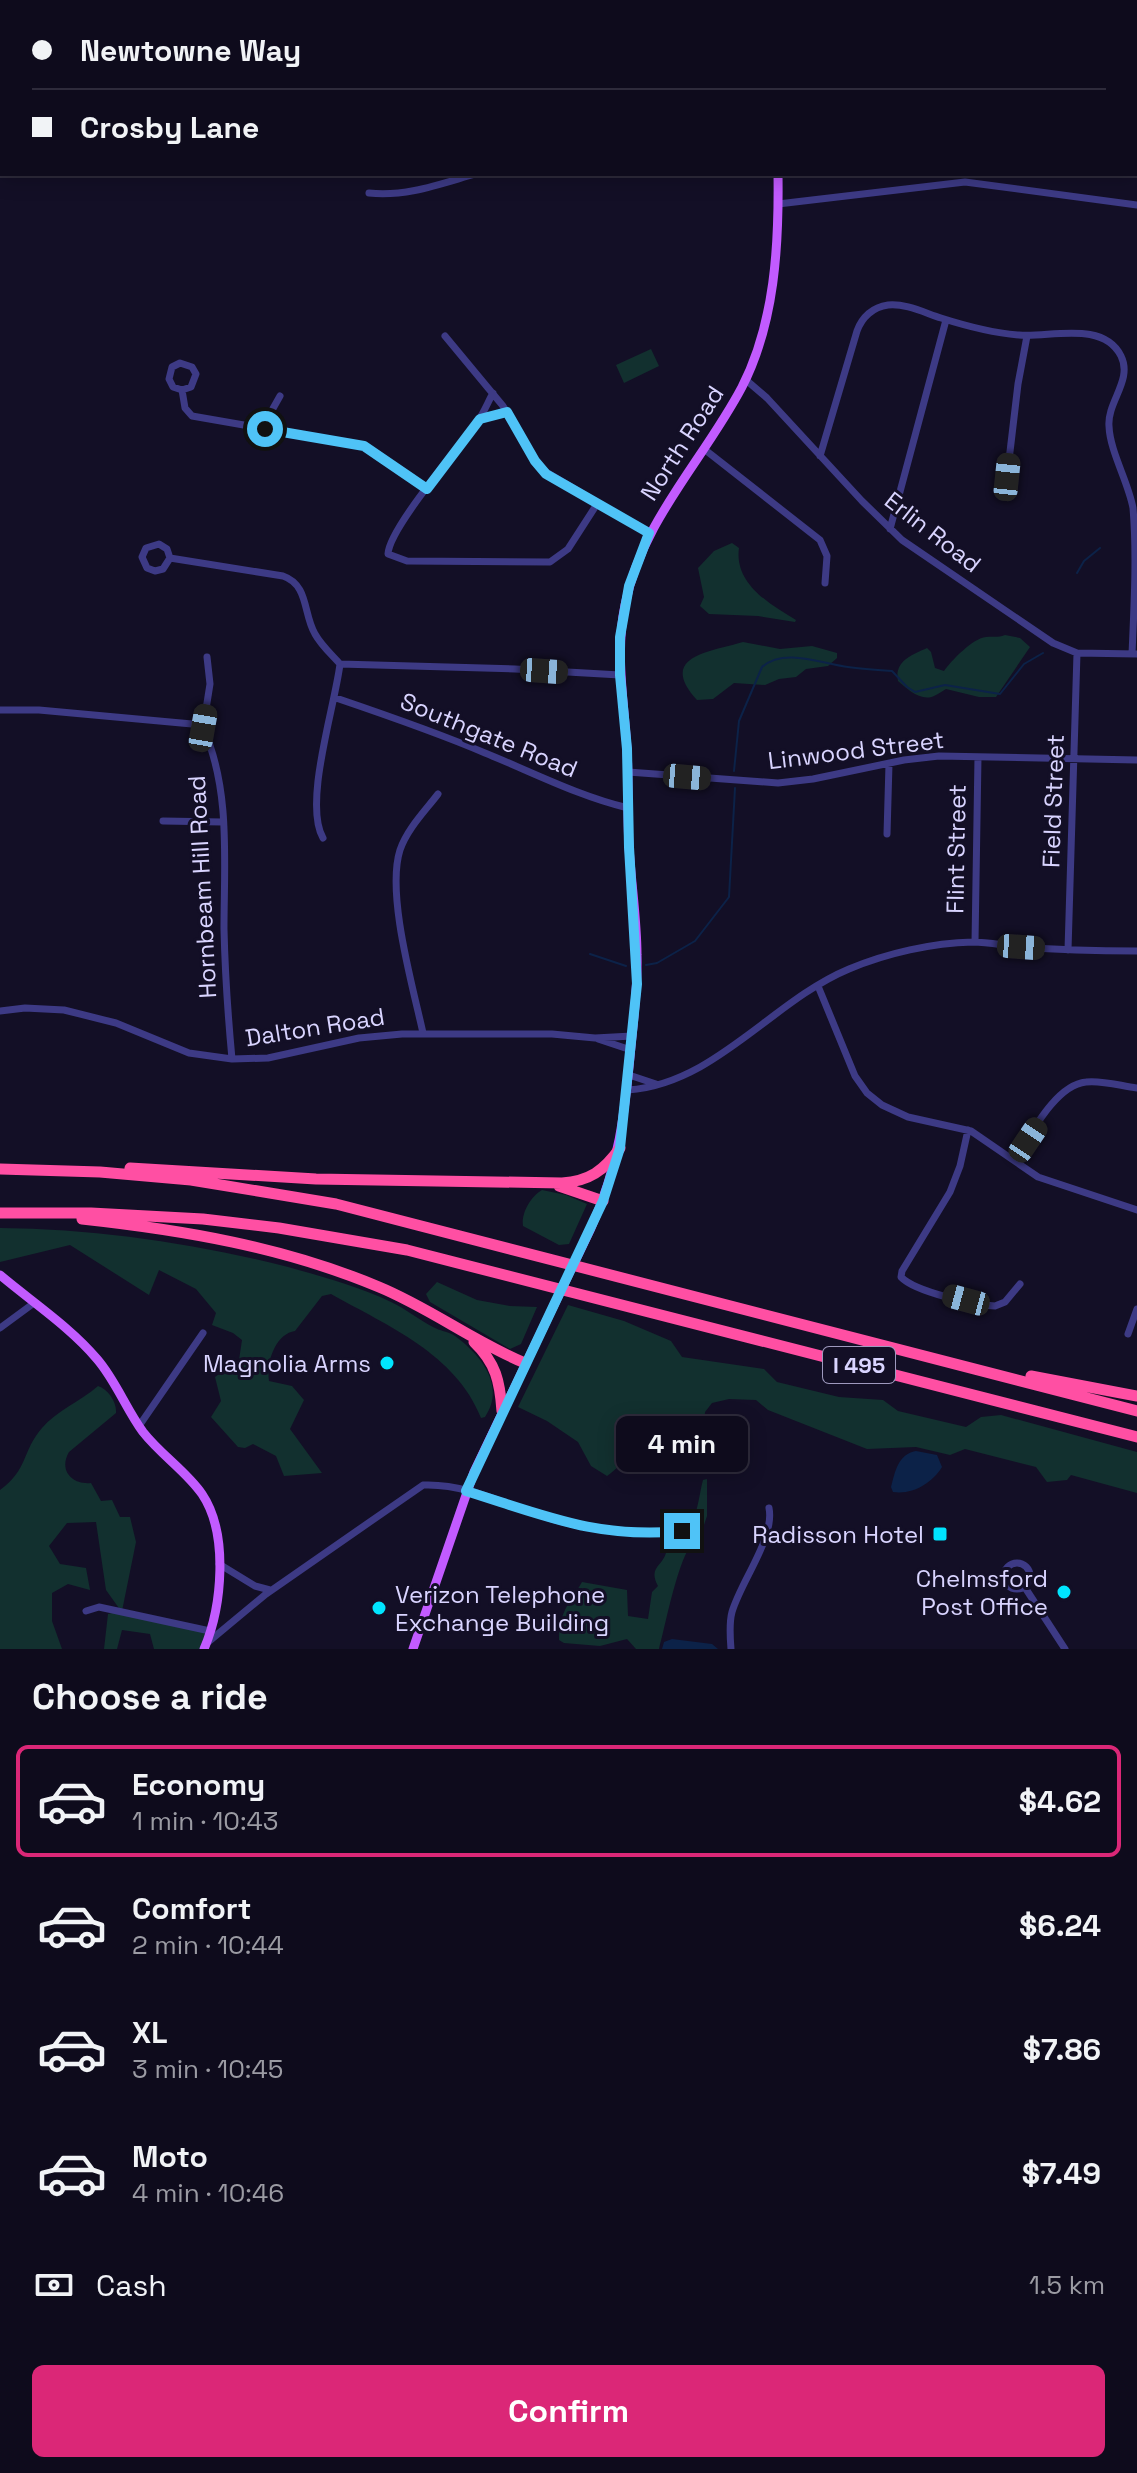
<!DOCTYPE html>
<html lang="en">
<head>
<meta charset="utf-8">
<style>
  :root { --surface:#0e0b1c; --page:#171425; --text:#f1f3f6; --muted:#9b9ba3; --line:#2e2b3b; --accent:#db2777 }
  body { margin:0; font-family:"Space Grotesk",sans-serif; background:var(--page); color:var(--text); height:100vh; display:flex; flex-direction:column; font-size:30px; white-space:nowrap }
  * { box-sizing:border-box; margin:0 }
  p { font-size:26px; color:var(--muted) }
  .icon { flex:none; width:44px; height:44px; fill:none; stroke:currentColor; stroke-width:2; stroke-linecap:round; stroke-linejoin:round }
  .map { position:relative; height:1649px; overflow:hidden }
  .panel { display:flex; flex-direction:column; background:var(--surface); flex:1 }
  .panel>* { flex:none }
  .guide { position:absolute; left:0px; top:0px; width:1138px; height:176px; box-shadow:0 4px 20px #0003,0 0 0 2px var(--line); display:grid; align-content:center; height:176px; padding:0 32px; background:var(--surface) }
  .end { position:absolute; width:36px; height:36px; margin:-18px; border:10px solid #4fc3f7; background:#111; box-shadow:0 0 0 4px #111 }
  .from { border-radius:50% }
  .bubble { position:absolute; height:56px; border-radius:12px; background:var(--surface); box-shadow:0 4px 20px #0003,0 0 0 2px var(--line); font-size:26px; font-weight:700; line-height:56px; text-align:center }
  .car { position:absolute; width:24px; height:48px; margin:-24px -12px; border-radius:10px; box-shadow:0 0 6px 2px #0007; background:linear-gradient(#222 24%,#8ab4d8 0 40%,#222 0 76%,#8ab4d8 0 86%,#222 0) }
  .guide b { display:flex; align-items:center; gap:28px; height:76px; font-size:30px }
  .guide b+b { border-top:2px solid var(--line) }
  .guide i { width:20px; height:20px; background:var(--text) }
  ul { padding:0; list-style:none }
  li { display:flex; align-items:center; gap:24px; height:112px; margin:0 16px 12px; padding:0 16px; border:4px solid transparent; border-radius:12px }
  li div { flex:1 }
  li b { display:block; font-size:30px }
  li em { font-style:normal; font-weight:700 }
  li.selected { border-color:var(--accent) }
  li>.icon { width:72px; height:72px; stroke-width:1.5 }
  h2 { padding:0 32px; font-size:36px; line-height:96px }
  .pay { display:flex; align-items:center; gap:20px; height:88px; padding:0 32px; font-size:30px }
  .pay p { margin-inline-start:auto }
  .cta { display:flex; gap:16px; margin-top:auto; padding:16px 32px }
  .cta a { flex:1; height:92px; border-radius:12px; background:var(--accent); color:#fff; font-size:32px; font-weight:700; line-height:92px; text-align:center }
  .map>svg:first-child { display:block }
  .green { fill:#12302f }
  .water { fill:#0c2248 }
  .lines { fill:none; stroke-linecap:round; stroke-linejoin:round }
  .stream { stroke:#0c2248; stroke-width:2 }
  .minor { stroke:#3d3a85; stroke-width:7 }
  .major { stroke:#c25bff; stroke-width:9 }
  .highway { stroke:#ff4fa3; stroke-width:11 }
  .route { stroke:#4fc3f7; stroke-width:10 }
  .poi-dot { fill:#00e5ff; stroke:#130f26; stroke-width:3 }
  .labels { text-anchor:middle; dominant-baseline:central; stroke-width:6; stroke-linejoin:round; paint-order:stroke }
  .shield { fill:#130f26; stroke:#9e99be; stroke-width:2 }
  .shield-label { font-size:22px; font-weight:bold; fill:#d9d4ff }
  .street-label { font-size:24px; fill:#d9d4ff; stroke:#130f26 }
  .poi-label { font-size:24px; fill:#d9d4ff; stroke:#130f26; text-anchor:end }
</style>
</head>
<body>
<div class="map">
<svg width="1137" height="1649" viewBox="0 0 1137 1649">
  <rect width="100%" height="100%" fill="#130f26"/>
  <path class="green" d="M651,349L659,366L624,383L616,365Z
    M732,543L739,548C734,583 769,604 796,620L795,622L758,616L709,614L700,606L704,597L698,568L714,551Z
    M1005,635L1020,638L1030,647L996,697H979L946,689C942,691 939,694 934,696C921,702 907,689 898,681C894,661 912,655 927,648L931,652L935,668L944,671C951,661 973,638 986,637C994,636 997,638 1005,635Z
    M743,642L780,649L812,646L837,653V658L828,666L806,669L796,677L779,679L765,685L734,683L713,699L697,700C657,656 710,652 743,642Z
    M542,1190L566,1195L587,1204L569,1244L559,1245L523,1226C521,1213 531,1196 542,1190Z
    M0,1228C98,1229 193,1243 288,1267C323,1277 358,1286 391,1302C406,1309 418,1319 433,1327C440,1331 447,1331 455,1336C481,1355 506,1386 485,1417L481,1418C456,1354 388,1326 331,1294L322,1296L295,1331C275,1334 266,1363 269,1381L292,1386L304,1400L290,1429L322,1473L284,1476L276,1456L253,1444L245,1448L238,1447L211,1417L221,1401L215,1377L239,1360L242,1340L233,1333L212,1325L216,1313L196,1289L159,1270L149,1295L70,1245L0,1262Z
    M437,1282L477,1300L510,1306L537,1307L521,1344L510,1349L430,1302L426,1294Z
    M568,1305L624,1321L671,1341L682,1357L764,1369L777,1382L839,1397L883,1400L898,1411L966,1427L981,1417L1001,1415L1137,1452V1493L1071,1475L1067,1480L1047,1482L1036,1467L965,1449L950,1455L916,1447L867,1449L768,1410L756,1400L729,1399L712,1403L705,1412L704,1425C628,1408 651,1444 607,1476L591,1466L578,1442L547,1421L518,1407Z
    M98,1386C108,1389 117,1402 116,1413L69,1452C58,1471 73,1485 91,1483L101,1501L112,1500L120,1517H130L136,1542L122,1611L210,1631L204,1649H154L150,1634L122,1630L117,1649H104L108,1614L121,1611L106,1590L96,1522L67,1523L49,1546L60,1564L86,1568L90,1590L68,1584L52,1593V1621L62,1649H0V1490C28,1470 22,1451 42,1428C56,1411 81,1401 98,1386Z
    M707,1479V1516L701,1534C680,1543 666,1625 659,1649H636L627,1639L600,1646L564,1643L559,1640C559,1612 569,1604 582,1582L627,1590L628,1616L648,1619L652,1592L658,1586C648,1567 662,1567 666,1553C667,1548 667,1543 668,1538C672,1538 677,1538 682,1537C696,1530 699,1494 703,1480Z"/>
  <path class="water" d="M916,1451L937,1455L942,1467C932,1483 913,1495 893,1492L891,1487C895,1472 898,1454 916,1451Z
    M672,1639L712,1644L718,1649H662L664,1642Z"/>
  <g class="lines">
    <path class="stream" d="M1136,137L1137,138
      M1077,573L1084,561L1100,548
      M734,771L739,721L762,667C784,647 823,664 848,667C862,669 877,670 892,671L907,687L915,692L945,685L1000,694L1024,664L1043,653
      M590,954L626,966
      M646,965L657,963L695,941L729,897L735,788"/>
    <path class="minor" d="M348,0L353,2
      M421,0H430
      M901,0V2
      M1085,0V2
      M870,2L872,0
      M369,193C406,197 440,184 475,174
      M778,204L965,182L1137,205
      M445,336L503,406L541,469L649,533
      M746,380L767,398L862,501L902,540L1053,643L1077,653L1137,654
      M182,390L173,387L169,379L172,367L180,363L192,367L196,374L191,387L182,390L185,408L192,416L364,446L427,489
      M493,393C488,402 484,412 478,421C460,447 389,528 388,554L407,561L550,562L568,549L597,504
      M480,419L507,412
      M265,429L271,412L280,396
      M704,449L820,540L827,556L825,583
      M820,456L857,331C862,317 873,307 888,305C905,303 925,313 941,318C966,326 993,333 1019,335C1049,338 1103,320 1121,356C1133,380 1107,402 1109,426C1110,452 1128,481 1133,508C1137,555 1134,607 1132,654
      M1007,477L1018,384L1027,336
      M890,529L946,320
      M170,558L163,569L155,571L147,568L142,557L146,548L159,544L167,549L170,558L283,576C309,585 303,614 315,634C321,645 331,654 340,664
      M340,664L515,669L620,675
      M336,698C386,715 436,732 485,753C532,772 578,796 628,808
      M0,710H39L192,724L203,728C231,789 224,863 224,929C225,973 228,1016 232,1059
      M203,728L210,684L207,657
      M628,772L778,783L813,779L904,760L939,756L1137,760
      M163,821L222,822
      M887,834L889,764
      M323,838C303,803 335,706 340,664
      M975,942L978,757
      M1068,950L1077,653
      M818,986L855,1076L867,1093L882,1105L908,1117L971,1131L1038,1177L1137,1210
      M0,1011L25,1008L64,1010L116,1023L189,1053L232,1059L268,1058L359,1038L402,1034H552L595,1038L632,1036
      M423,1033C413,987 386,894 400,850C407,829 425,811 438,794
      M598,1039L631,1050
      M629,1075L656,1084
      M628,1090C715,1084 772,1001 849,969C887,953 932,943 973,942C989,942 1006,946 1021,947C1060,950 1098,951 1137,951
      M968,1130L960,1166L950,1192L902,1271L901,1277C915,1292 975,1305 995,1306L1005,1302L1020,1284
      M1014,1160C1030,1136 1055,1085 1086,1082C1102,1080 1121,1086 1137,1088
      M0,1328L34,1303
      M1128,1334L1137,1309
      M139,1426L203,1333
      M1004 1576a13 13 0 1 1 26 0a13 13 0 1 1-26 0Z
      M219,1564L255,1586L270,1590
      M1024,1586L1065,1649
      M86,1611L99,1607L210,1631
      M207,1643L266,1594L423,1485C465,1483 508,1505 548,1518C593,1532 635,1535 682,1531
      M731,1649C730,1637 729,1623 732,1612C741,1581 775,1538 769,1508"/>
    <path class="major" d="M767,0V2
      M0,1275C32,1302 70,1327 97,1359C116,1381 126,1409 143,1432C161,1455 186,1471 202,1494C229,1534 222,1607 204,1649
      M413,1649L474,1472L591,1228C619,1166 625,1113 631,1046C634,1016 638,986 637,955C637,919 631,883 629,846C627,814 629,782 627,749C624,701 615,653 625,605C642,520 703,461 742,387C775,323 779,245 778,174"/>
    <path class="highway" d="M130,1168L316,1179L562,1183C589,1181 604,1171 620,1148
      M0,1169L100,1172L191,1180L336,1204L1137,1411
      M559,1186L603,1201
      M0,1213H91L203,1219L279,1228L407,1250L1137,1437
      M82,1219C183,1230 284,1247 379,1287C430,1308 474,1342 525,1363
      M474,1342C496,1363 500,1382 502,1411
      M1031,1376L1137,1396"/>
  </g>
  <g class="lines">
    <path class="route" d="M265,429L364,446L427,489L480,419L507,412L535,461L546,474L649,533L629,586L620,637V675L627,749L629,847L637,984L620,1148L603,1201L466,1491C546,1516 597,1539 682,1531"/>
  </g>
  <g class="poi-dot">
    <circle cx="387" cy="1363" r="8"/>
    <rect x="932" y="1526" width="16" height="16" rx="4"/>
    <circle cx="1064" cy="1592" r="8"/>
    <circle cx="379" cy="1608" r="8"/>
  </g>
  <g class="labels">
    <rect class="shield" x="823" y="1347" width="72" height="36" rx="6"/>
    <g class="shield-label">
      <text x="859" y="1365">I 495</text>
    </g>
    <g class="street-label">
      <text transform="translate(682 443) rotate(-57)">North Road</text>
      <text transform="translate(933 532) rotate(38)">Erlin Road</text>
      <text transform="translate(489 735) rotate(22)">Southgate Road</text>
      <text transform="translate(856 750) rotate(-7)">Linwood Street</text>
      <text transform="translate(1053 801) rotate(-88)">Field Street</text>
      <text transform="translate(956 849) rotate(-89)">Flint Street</text>
      <text transform="translate(202 887) rotate(-93)">Hornbeam Hill Road</text>
      <text transform="translate(315 1027) rotate(-9)">Dalton Road</text>
    </g>
    <g class="poi-label">
      <text x="371" y="1363">Magnolia Arms</text>
      <text x="924" y="1534">Radisson Hotel</text>
      <text x="1048" y="1578">Chelmsford<tspan x="1048" dy="28">Post Office</tspan></text>
      <text x="395" y="1594" text-anchor="start">Verizon Telephone<tspan x="395" dy="28">Exchange Building</tspan></text>
    </g>
  </g>
</svg>
<i class="end from" style="left:265px;top:429px"></i>
<i class="end" style="left:682px;top:1531px"></i>
<div class="bubble" style="left:616px;top:1416px;width:132px">4 min</div>
<i class="car" style="left:1007px;top:477px;rotate:6deg"></i>
<i class="car" style="left:544px;top:671px;rotate:94deg"></i>
<i class="car" style="left:203px;top:728px;rotate:10deg"></i>
<i class="car" style="left:687px;top:777px;rotate:95deg"></i>
<i class="car" style="left:1021px;top:947px;rotate:94deg"></i>
<i class="car" style="left:1028px;top:1140px;rotate:34deg"></i>
<i class="car" style="left:966px;top:1300px;rotate:285deg"></i>
<div class="guide">
<b><i class="from"></i>Newtowne Way</b>
<b><i></i>Crosby Lane</b>
</div>
</div>
<section class="panel">
<h2>Choose a ride</h2>
<ul>
<li class="selected"><svg class="icon" aria-label="car" viewBox="0 0 24 24"><path d="M5 17H2v-5l4-1 3-4h7l3 4 3 1v5h-3M9 17h6M6 11h13"/><circle cx="7" cy="17" r="2"/><circle cx="17" cy="17" r="2"/></svg><div><b>Economy</b><p>1 min · 10:43</p></div><em>$4.62</em></li>
<li><svg class="icon" aria-label="car" viewBox="0 0 24 24"><path d="M5 17H2v-5l4-1 3-4h7l3 4 3 1v5h-3M9 17h6M6 11h13"/><circle cx="7" cy="17" r="2"/><circle cx="17" cy="17" r="2"/></svg><div><b>Comfort</b><p>2 min · 10:44</p></div><em>$6.24</em></li>
<li><svg class="icon" aria-label="car" viewBox="0 0 24 24"><path d="M5 17H2v-5l4-1 3-4h7l3 4 3 1v5h-3M9 17h6M6 11h13"/><circle cx="7" cy="17" r="2"/><circle cx="17" cy="17" r="2"/></svg><div><b>XL</b><p>3 min · 10:45</p></div><em>$7.86</em></li>
<li><svg class="icon" aria-label="car" viewBox="0 0 24 24"><path d="M5 17H2v-5l4-1 3-4h7l3 4 3 1v5h-3M9 17h6M6 11h13"/><circle cx="7" cy="17" r="2"/><circle cx="17" cy="17" r="2"/></svg><div><b>Moto</b><p>4 min · 10:46</p></div><em>$7.49</em></li>
</ul>
<div class="pay"><svg class="icon" aria-label="cash" viewBox="0 0 24 24"><path d="M3 7h18v10H3z"/><circle cx="12" cy="12" r="2"/></svg>Cash<p>1.5 km</p></div>
<div class="cta"><a>Confirm</a></div>
</section>
</body>
</html>
